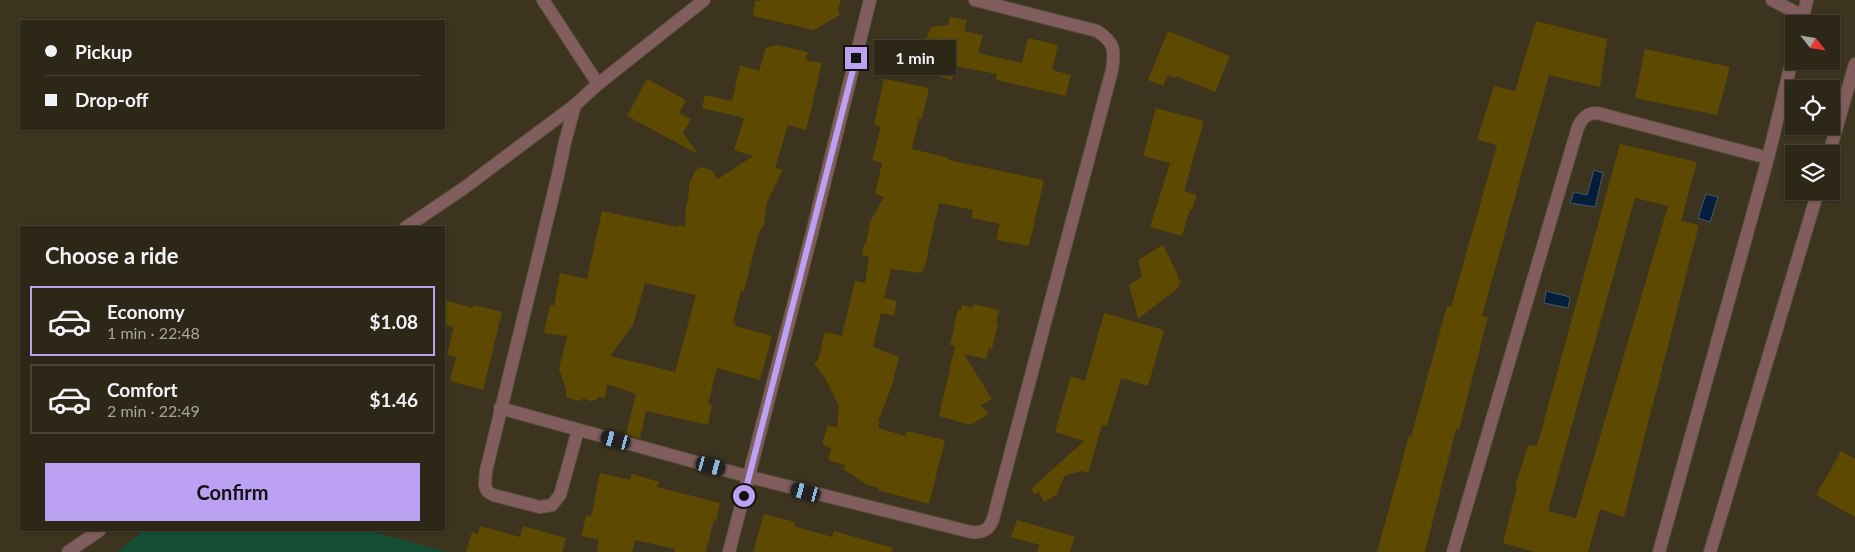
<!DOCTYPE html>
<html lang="en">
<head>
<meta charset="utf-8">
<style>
  :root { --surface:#2d2717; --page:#352f20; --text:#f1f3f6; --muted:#a7a5a1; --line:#484436; --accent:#bca0f2 }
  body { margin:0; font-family:Lato,sans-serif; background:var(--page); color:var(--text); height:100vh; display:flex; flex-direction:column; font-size:19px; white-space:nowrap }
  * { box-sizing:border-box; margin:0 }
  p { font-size:16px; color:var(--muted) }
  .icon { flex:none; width:28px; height:28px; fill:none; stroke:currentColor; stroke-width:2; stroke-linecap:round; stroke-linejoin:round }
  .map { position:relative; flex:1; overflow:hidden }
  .drawer { position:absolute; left:20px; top:226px; width:425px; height:305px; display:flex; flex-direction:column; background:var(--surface); border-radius:0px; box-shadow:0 1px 4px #0004,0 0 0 1px var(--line) }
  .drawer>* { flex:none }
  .top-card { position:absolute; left:20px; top:20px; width:425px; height:110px; border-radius:0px; box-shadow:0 1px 4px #0004,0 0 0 1px var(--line); display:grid; align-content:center; height:110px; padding:0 25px; background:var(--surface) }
  .needle { width:32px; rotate:120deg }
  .controls { position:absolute; left:1785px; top:15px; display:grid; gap:10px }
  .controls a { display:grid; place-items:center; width:55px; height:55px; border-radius:0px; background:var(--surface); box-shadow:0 1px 4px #0004,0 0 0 1px var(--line); font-size:25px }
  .end { position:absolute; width:22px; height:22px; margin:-11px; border:6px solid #bca0f2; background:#111; box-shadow:0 0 0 2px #111 }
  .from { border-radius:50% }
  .bubble { position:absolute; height:35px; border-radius:0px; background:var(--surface); box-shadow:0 1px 4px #0004,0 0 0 1px var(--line); font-size:16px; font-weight:700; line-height:35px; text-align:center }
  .car { position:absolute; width:15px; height:30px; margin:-15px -8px; border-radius:6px; box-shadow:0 0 4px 1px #0007; background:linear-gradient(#222 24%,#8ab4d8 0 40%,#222 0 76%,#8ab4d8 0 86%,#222 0) }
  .top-card b { display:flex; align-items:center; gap:18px; height:48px; font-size:19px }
  .top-card b+b { border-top:1px solid var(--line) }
  .top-card i { width:12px; height:12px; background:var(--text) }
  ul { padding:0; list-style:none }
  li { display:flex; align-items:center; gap:15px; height:70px; margin:0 10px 8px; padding:0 15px; border:2px solid var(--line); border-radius:0px }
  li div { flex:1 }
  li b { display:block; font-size:19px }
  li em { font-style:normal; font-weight:700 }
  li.active { border-color:var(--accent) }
  li>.icon { width:45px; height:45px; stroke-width:1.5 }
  h2 { padding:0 25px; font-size:22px; line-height:60px }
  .primary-button { display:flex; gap:10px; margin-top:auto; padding:10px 25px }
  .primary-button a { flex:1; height:58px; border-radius:0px; background:var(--accent); color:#111; font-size:20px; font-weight:700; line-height:58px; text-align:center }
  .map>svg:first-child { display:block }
  .green { fill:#144f35 }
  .water { fill:#031d3a; stroke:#485969 }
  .building { fill:#5e4900; fill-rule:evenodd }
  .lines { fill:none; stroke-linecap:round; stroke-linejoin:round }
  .minor-casing { stroke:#58503d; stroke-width:14 }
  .minor { stroke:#825d5e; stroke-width:12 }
  .route { stroke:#bca0f2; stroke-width:6 }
</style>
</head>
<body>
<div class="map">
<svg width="1855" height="552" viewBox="0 0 1855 552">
  <rect width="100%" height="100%" fill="#3c341f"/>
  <path class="green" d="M145,530H366L447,552H117Z"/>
  <path class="water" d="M1594,170L1603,173L1595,207L1570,203L1574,192L1587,195Z
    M1706,194L1718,197L1710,222L1698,218Z
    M1546,291L1570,297L1568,308L1544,303Z"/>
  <path class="building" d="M766,0H841L838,10L840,15L814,30L753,16L755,1Z
    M950,17L967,20L964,31L983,35L978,53L1022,63L1028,38L1058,45L1052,70L1071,75L1066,96L996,80L997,74L955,66L952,80L925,73L931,62L923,59L927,49L922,48L931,27L948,25Z
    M1536,21L1607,39L1600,87L1549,75L1482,316L1488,317L1459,430L1456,429L1425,552H1377L1409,436L1411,437L1447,306L1451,307L1497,145L1477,140L1494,86L1515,91Z
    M1168,31L1230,56L1215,92L1176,76L1175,78L1168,75L1163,86L1148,80Z
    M777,45L808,52L805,60L822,63L806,130L788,125L775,168L783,170L767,202L764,224L758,235L744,291H741L733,322L736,323L735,326L772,336L760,380L717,368L708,404L712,405L708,425L646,411L640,438L626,434L636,394L607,384L605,398L599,397L596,400L589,401L584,398L579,401L566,397V389L559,369L567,336L544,333L550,305L554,306L560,273L587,279L602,211L678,227V225L685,227L686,205L688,201L689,185L695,171L700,167L711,170L718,179L753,156L734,150L744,118L702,108L705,95L732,101L740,65L759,71L766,48ZM645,283L696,295L675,372L610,356L633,325Z
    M1645,49L1730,67L1717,115L1635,98Z
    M647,79L686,100L679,113L691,119L683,133L698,154L627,116Z
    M884,79L929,88L922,119L919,118L912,149L949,158L948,160L1044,180L1029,246L996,240L1000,224L972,218L973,210L939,203L925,266L921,273L891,269L884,298L897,301L894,316L881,313L873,347L899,357L892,385L878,422H880L878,428L905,436L907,431L945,440L929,504L878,490L879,488L867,485L843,469L845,465L828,460L831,448L822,444L828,425L837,428L839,406L825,378L814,363L818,360L825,332L842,336L855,281L865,283L869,257L862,255L864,244L866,243L870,222L884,197L875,194L882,163L872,160L881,126L874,125Z
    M1156,108L1204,121L1184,191L1197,195L1192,210L1190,209L1182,236L1150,227L1170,163L1143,156Z
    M1620,144L1697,162L1681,221L1699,225L1624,517L1600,509L1588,552H1535L1503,543L1517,487H1515L1528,445L1537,446ZM1635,198L1668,206L1576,518L1548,511Z
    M1163,245L1177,273V277L1181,281L1177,289L1138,319L1129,285L1142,277L1138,260Z
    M444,300L473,308L474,305L502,312L483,390L450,381L456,357L447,355L454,327L444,324Z
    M973,304L999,310L996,323L998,324L992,349L989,348L986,359L964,354L992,399L981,405L989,414L970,425L939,416L955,346L950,345L958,309L961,310L962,305L973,308Z
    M1104,313L1164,330L1148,386L1121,378L1107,426L1102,425L1088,473L1082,471L1070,474L1064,477L1057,494L1044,502L1039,492L1035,495L1031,489L1084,441L1055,432L1071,376L1085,381Z
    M1841,451L1855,459V517L1816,495Z
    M600,473L630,480L632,474L659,482L657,487L720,503L716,521L714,520L706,552H674L675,549L635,540L632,552H597L599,540L581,536L586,516L591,517Z
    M764,514L795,522L794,526L832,537L834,531L893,548L892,552H753Z
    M1017,520L1075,537L1070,552H1037L1040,545L1011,537Z
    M480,526L520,537L523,526L566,538L562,552H466L472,532L478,534Z"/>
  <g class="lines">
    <defs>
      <path id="minor" d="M543,0L598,84
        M1772,0L1803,16
        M1801,24L1807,0
        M575,105L565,142L558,175L486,471L485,485L487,491L493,495L540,507L552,505L560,495L578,430
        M1829,154L1855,64
        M405,228L464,188L575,105L598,84L704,0
        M500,408L750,477L971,532C983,533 989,530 993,519L1112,70C1115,50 1115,43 1097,31L975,0
        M68,552L100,530
        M729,552L812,233L870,0
        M1453,552L1578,127C1582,118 1587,113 1597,113L1768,158
        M1659,552L1768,158L1794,52
        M1710,552L1818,191"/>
    </defs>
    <use href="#minor" class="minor-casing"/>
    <use href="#minor" class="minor"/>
  </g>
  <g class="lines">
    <path class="route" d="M744,496L856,58"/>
  </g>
</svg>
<div class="controls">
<a><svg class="needle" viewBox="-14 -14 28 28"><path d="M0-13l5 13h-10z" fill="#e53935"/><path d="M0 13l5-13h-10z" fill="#a7a5a1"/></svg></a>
<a><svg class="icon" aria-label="locate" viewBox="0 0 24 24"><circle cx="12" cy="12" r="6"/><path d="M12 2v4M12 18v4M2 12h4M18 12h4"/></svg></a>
<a><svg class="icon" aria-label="layers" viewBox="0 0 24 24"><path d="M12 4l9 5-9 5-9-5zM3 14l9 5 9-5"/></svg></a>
</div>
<i class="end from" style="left:744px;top:496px"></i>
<i class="end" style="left:856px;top:58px"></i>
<div class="bubble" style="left:874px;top:40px;width:82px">1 min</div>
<i class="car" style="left:616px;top:440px;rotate:285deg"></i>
<i class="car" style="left:711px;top:466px;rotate:105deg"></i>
<i class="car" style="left:806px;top:492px;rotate:285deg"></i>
<div class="top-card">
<b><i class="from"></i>Pickup</b>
<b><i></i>Drop-off</b>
</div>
<section class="drawer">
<h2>Choose a ride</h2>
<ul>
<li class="active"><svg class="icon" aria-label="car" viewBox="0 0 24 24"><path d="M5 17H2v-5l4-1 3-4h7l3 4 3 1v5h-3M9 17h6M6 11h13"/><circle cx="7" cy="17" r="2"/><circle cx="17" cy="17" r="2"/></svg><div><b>Economy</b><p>1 min · 22:48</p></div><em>$1.08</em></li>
<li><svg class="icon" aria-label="car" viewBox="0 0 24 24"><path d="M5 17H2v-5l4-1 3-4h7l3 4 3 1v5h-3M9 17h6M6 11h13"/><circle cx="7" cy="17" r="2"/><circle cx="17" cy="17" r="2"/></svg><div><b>Comfort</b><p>2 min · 22:49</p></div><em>$1.46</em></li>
</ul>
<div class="primary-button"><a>Confirm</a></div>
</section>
</div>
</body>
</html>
